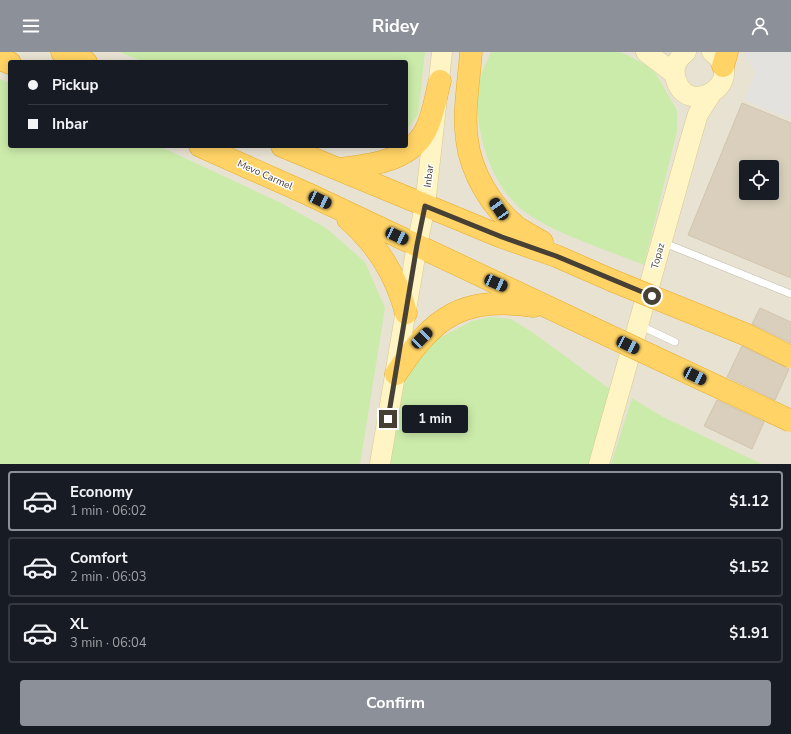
<!DOCTYPE html>
<html lang="en">
<head>
<meta charset="utf-8">
<style>
  :root { --surface:#171b24; --page:#20242c; --text:#f1f3f6; --muted:#9ea1a6; --line:#363941; --accent:#8c9099 }
  body { margin:0; font-family:"Nunito Sans",sans-serif; background:var(--page); color:var(--text); height:100vh; display:flex; flex-direction:column; font-size:15px; white-space:nowrap }
  * { box-sizing:border-box; margin:0 }
  p { font-size:13px; color:var(--muted) }
  .icon { flex:none; width:22px; height:22px; fill:none; stroke:currentColor; stroke-width:2; stroke-linecap:round; stroke-linejoin:round }
  .map { position:relative; height:412px; overflow:hidden }
  .drawer { display:flex; flex-direction:column; background:var(--surface); flex:1 }
  .drawer>* { flex:none }
  .top-card { position:absolute; left:8px; top:8px; width:400px; height:88px; border-radius:4px; box-shadow:0 2px 10px #0003; display:grid; align-content:center; height:88px; padding:0 20px; background:var(--surface) }
  .fabs { position:absolute; left:739px; top:108px; display:grid; gap:8px }
  .fabs a { display:grid; place-items:center; width:40px; height:40px; border-radius:4px; background:var(--surface); box-shadow:0 2px 10px #0003; font-size:20px }
  .end { position:absolute; width:18px; height:18px; margin:-9px; border:5px solid #474034; background:#fff; box-shadow:0 0 0 2px #fff }
  .from { border-radius:50% }
  .bubble { position:absolute; height:28px; border-radius:4px; background:var(--surface); box-shadow:0 2px 10px #0003; font-size:13px; font-weight:700; line-height:28px; text-align:center }
  .car { position:absolute; width:12px; height:24px; margin:-12px -6px; border-radius:5px; box-shadow:0 0 3px 1px #0007; background:linear-gradient(#222 24%,#8ab4d8 0 40%,#222 0 76%,#8ab4d8 0 86%,#222 0) }
  .top-card b { display:flex; align-items:center; gap:14px; height:38px; font-size:15px }
  .top-card b+b { border-top:1px solid var(--line) }
  .top-card i { width:10px; height:10px; background:var(--text) }
  ul { padding:7px 0 0; list-style:none }
  li { display:flex; align-items:center; gap:12px; height:60px; margin:0 8px 6px; padding:0 12px; border:2px solid var(--line); border-radius:4px }
  li div { flex:1 }
  li b { display:block; font-size:15px }
  li em { font-style:normal; font-weight:700 }
  li.selected { border-color:var(--accent) }
  li>.icon { width:36px; height:36px; stroke-width:1.5 }
  .button { display:flex; gap:8px; margin-top:auto; padding:8px 20px }
  .button a { flex:1; height:46px; border-radius:4px; background:var(--accent); color:#fff; font-size:16px; font-weight:700; line-height:46px; text-align:center }
  header { display:flex; justify-content:space-between; align-items:center; height:52px; padding:0 20px; background:var(--accent); color:#fff; font-size:18px; font-weight:700 }
  .map>svg:first-child { display:block }
  .residential { fill:#e8e2d3; fill-rule:evenodd }
  .green { fill:#cbebaa }
  .parking { fill:#e4e2de }
  .building { fill:#d9cfbc; stroke:#d2c5ac; fill-rule:evenodd }
  .lines { fill:none; stroke-linecap:round; stroke-linejoin:round }
  .lane-casing { stroke:#c0b8a7; stroke-width:8 }
  .secondary-casing { stroke:#d7c891; stroke-width:21 }
  .highway-casing { stroke:#e9ac2a; stroke-width:23 }
  .lane { stroke:#fff; stroke-width:7 }
  .secondary { stroke:#fff4c4; stroke-width:20 }
  .highway { stroke:#ffd365; stroke-width:22 }
  .highway-bridge-casing { stroke:#e9ac2a; stroke-width:23; stroke-linecap:butt }
  .highway-bridge { stroke:#ffd365; stroke-width:22 }
  .route { stroke:#474034; stroke-width:5 }
  .labels { text-anchor:middle; dominant-baseline:central; stroke-width:3; stroke-linejoin:round; paint-order:stroke }
  .street-label { font-size:10px; fill:#474034; stroke:#fff }
</style>
</head>
<body>
<header><svg class="icon" aria-label="menu" viewBox="0 0 24 24"><path d="M4 6h16M4 12h16M4 18h16"/></svg>Ridey<svg class="icon" aria-label="person" viewBox="0 0 24 24"><circle cx="12" cy="8" r="4"/><path d="M4 21q1-7 8-7t8 7"/></svg></header>
<div class="map">
<svg width="791" height="412" viewBox="0 0 791 412">
  <rect width="100%" height="100%" fill="#f4f0e5"/>
  <path class="residential" d="M0,0H791V412H0ZM10,10H406V94H10ZM746,115H772V141H746Z"/>
  <path class="green" d="M120,0H425L418,63L406,78V10H144Z
    M491,0H620L629,4L646,13L656,22L677,58V79L644,213C607,198 567,186 532,165C492,141 473,79 478,34C480,23 486,11 491,0Z
    M0,27L10,31V94H159L281,151L326,176L365,210L385,256L360,412H0Z
    M490,265L511,267L535,282L611,338L590,412H387L405,324L437,287L472,269Z
    M632,346L663,365L762,412H611Z"/>
  <path class="parking" d="M747,0H791V67L745,48L755,20L745,4Z"/>
  <path class="building" d="M742,51L791,71V226L688,183ZM746,115H772V141H746Z
    M760,256L791,270V291L752,272Z
    M742,294L789,317L775,348L727,325Z
    M717,348L764,370L752,397L704,374Z"/>
  <g class="lines">
    <defs>
      <path id="lane" d="M662,190L791,242
        M639,273L675,290"/>
      <path id="secondary" d="M646,0L675,22
        M686,0C678,6 673,15 675,24C685,70 751,29 712,0
        M380,412L417,193L425,154L442,0
        M599,412L690,89L698,62L711,42"/>
      <path id="highway" d="M62,0L86,10
        M471,0C469,29 463,60 467,88C471,121 492,156 518,176C526,181 534,185 542,190
        M0,7L10,11
        M723,14L727,0
        M200,94L308,142L588,274
        M282,94L502,185L556,204L611,228
        M339,117C372,113 414,109 428,73C434,59 436,43 440,29
        M348,167C377,193 396,222 406,261
        M396,322C434,264 462,244 534,254"/>
    </defs>
    <use href="#lane" class="lane-casing"/>
    <use href="#secondary" class="secondary-casing"/>
    <use href="#highway" class="highway-casing"/>
    <use href="#lane" class="lane"/>
    <use href="#secondary" class="secondary"/>
    <use href="#highway" class="highway"/>
    <defs>
      <path id="highway-bridge" d="M611,228L747,283L791,305
        M588,274L791,369"/>
    </defs>
    <use href="#highway-bridge" class="highway-bridge-casing"/>
    <use href="#highway-bridge" class="highway-bridge"/>
  </g>
  <g class="lines">
    <path class="route" d="M388,367L417,193L425,154L502,185L556,204L652,244"/>
  </g>
  <g class="labels">
    <g class="street-label">
      <text transform="translate(265 123) rotate(24)">Mevo Carmel</text>
      <text transform="translate(429 124) rotate(-83)">Inbar</text>
      <text transform="translate(658 204) rotate(-75)">Topaz</text>
    </g>
  </g>
</svg>
<div class="fabs">
<a><svg class="icon" aria-label="locate" viewBox="0 0 24 24"><circle cx="12" cy="12" r="6"/><path d="M12 2v4M12 18v4M2 12h4M18 12h4"/></svg></a>
</div>
<i class="end from" style="left:652px;top:244px"></i>
<i class="end" style="left:388px;top:367px"></i>
<div class="bubble" style="left:402px;top:353px;width:66px">1 min</div>
<i class="car" style="left:320px;top:148px;rotate:115deg"></i>
<i class="car" style="left:499px;top:157px;rotate:326deg"></i>
<i class="car" style="left:397px;top:184px;rotate:115deg"></i>
<i class="car" style="left:496px;top:231px;rotate:114deg"></i>
<i class="car" style="left:422px;top:286px;rotate:45deg"></i>
<i class="car" style="left:628px;top:293px;rotate:116deg"></i>
<i class="car" style="left:695px;top:324px;rotate:116deg"></i>
<div class="top-card">
<b><i class="from"></i>Pickup</b>
<b><i></i>Inbar</b>
</div>
</div>
<section class="drawer">
<ul>
<li class="selected"><svg class="icon" aria-label="car" viewBox="0 0 24 24"><path d="M5 17H2v-5l4-1 3-4h7l3 4 3 1v5h-3M9 17h6M6 11h13"/><circle cx="7" cy="17" r="2"/><circle cx="17" cy="17" r="2"/></svg><div><b>Economy</b><p>1 min · 06:02</p></div><em>$1.12</em></li>
<li><svg class="icon" aria-label="car" viewBox="0 0 24 24"><path d="M5 17H2v-5l4-1 3-4h7l3 4 3 1v5h-3M9 17h6M6 11h13"/><circle cx="7" cy="17" r="2"/><circle cx="17" cy="17" r="2"/></svg><div><b>Comfort</b><p>2 min · 06:03</p></div><em>$1.52</em></li>
<li><svg class="icon" aria-label="car" viewBox="0 0 24 24"><path d="M5 17H2v-5l4-1 3-4h7l3 4 3 1v5h-3M9 17h6M6 11h13"/><circle cx="7" cy="17" r="2"/><circle cx="17" cy="17" r="2"/></svg><div><b>XL</b><p>3 min · 06:04</p></div><em>$1.91</em></li>
</ul>
<div class="button"><a>Confirm</a></div>
</section>
</body>
</html>
